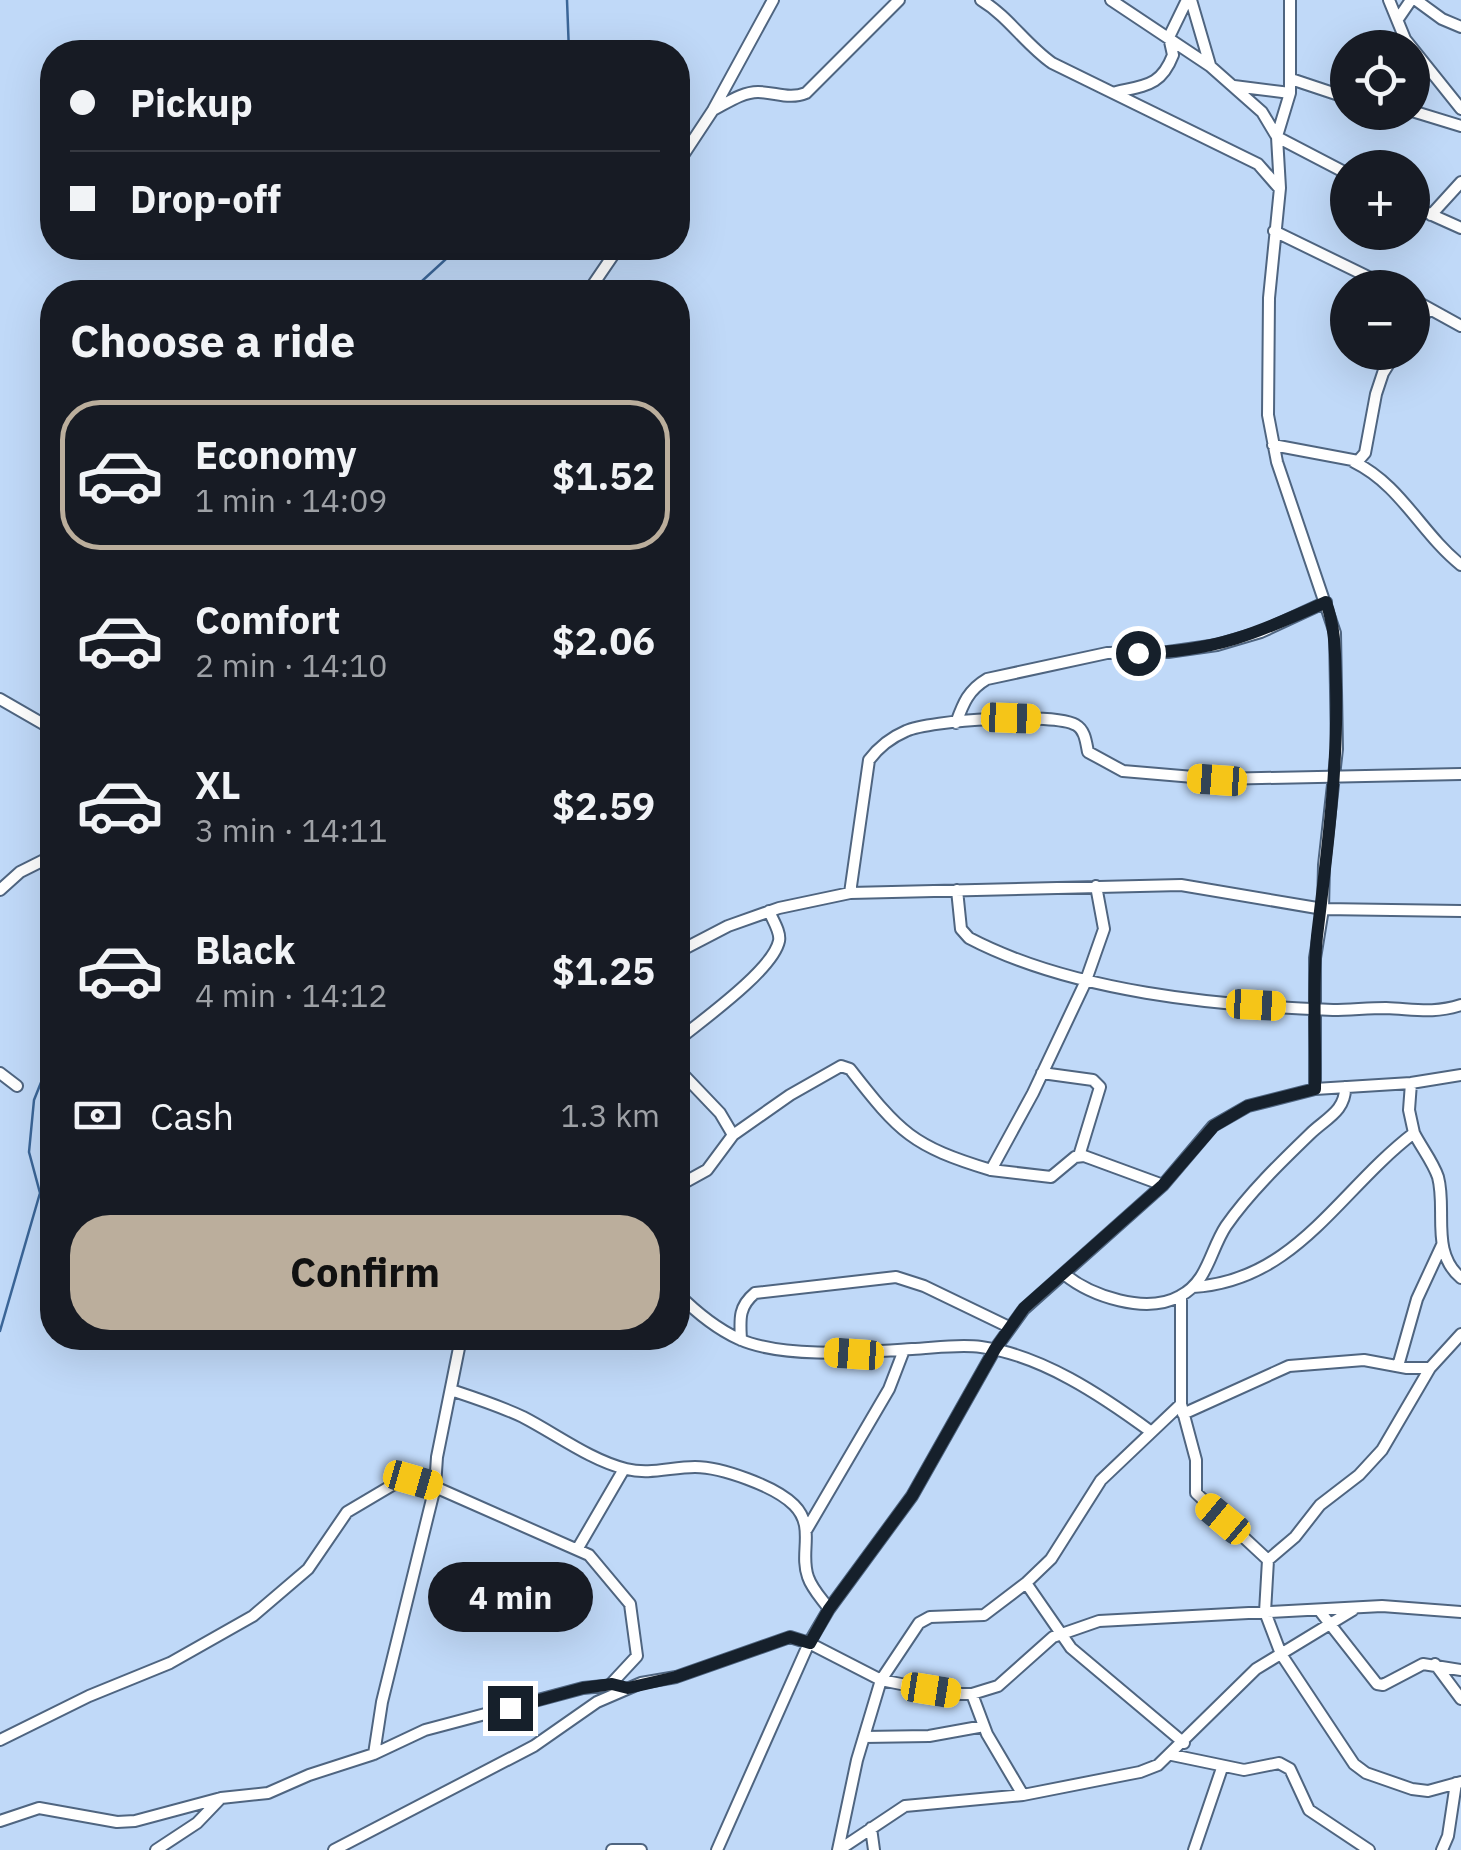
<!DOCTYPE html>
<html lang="en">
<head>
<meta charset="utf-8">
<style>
  :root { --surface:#171b24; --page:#20242c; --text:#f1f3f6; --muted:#9ea1a6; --line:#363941; --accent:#bbae9c }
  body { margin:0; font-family:"IBM Plex Sans",sans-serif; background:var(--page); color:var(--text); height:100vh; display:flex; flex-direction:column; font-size:38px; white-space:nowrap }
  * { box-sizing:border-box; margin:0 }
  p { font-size:32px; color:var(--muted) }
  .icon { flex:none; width:55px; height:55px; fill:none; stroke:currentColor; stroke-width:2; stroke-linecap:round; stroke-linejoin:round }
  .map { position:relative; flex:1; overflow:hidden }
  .side { position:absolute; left:40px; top:280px; width:650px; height:1070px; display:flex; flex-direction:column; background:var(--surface); border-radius:40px; box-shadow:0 10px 40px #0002 }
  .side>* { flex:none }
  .top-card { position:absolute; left:40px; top:40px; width:650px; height:220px; border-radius:40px; box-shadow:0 10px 40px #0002; display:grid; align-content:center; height:220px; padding:0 30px; background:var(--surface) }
  .fabs { position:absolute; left:1330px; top:30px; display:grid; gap:20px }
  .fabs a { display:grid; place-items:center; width:100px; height:100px; border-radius:50%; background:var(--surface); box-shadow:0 10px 40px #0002; font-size:50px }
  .end { position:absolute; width:45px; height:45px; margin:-22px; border:12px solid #16202b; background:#fff; box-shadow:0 0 0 5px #fff }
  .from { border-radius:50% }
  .bubble { position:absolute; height:70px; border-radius:35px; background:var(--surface); box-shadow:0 10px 40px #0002; font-size:32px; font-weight:700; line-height:70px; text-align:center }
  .car { position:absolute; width:30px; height:60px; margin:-30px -15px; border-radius:12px; box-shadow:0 0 8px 2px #0007; background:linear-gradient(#f5c518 24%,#345 0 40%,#f5c518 0 76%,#345 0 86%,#f5c518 0) }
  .top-card b { display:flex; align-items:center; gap:35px; height:95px; font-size:38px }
  .top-card b+b { border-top:2px solid var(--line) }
  .top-card i { width:25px; height:25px; background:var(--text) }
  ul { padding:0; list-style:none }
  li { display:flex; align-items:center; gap:30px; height:150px; margin:0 20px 15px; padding:0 10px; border:5px solid transparent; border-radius:40px }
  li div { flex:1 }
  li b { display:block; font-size:38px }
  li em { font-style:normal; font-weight:700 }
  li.active { border-color:var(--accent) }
  li>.icon { width:90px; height:90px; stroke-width:1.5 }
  h2 { padding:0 30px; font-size:45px; line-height:120px }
  .pay { display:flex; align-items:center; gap:25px; height:110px; padding:0 30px; font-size:38px }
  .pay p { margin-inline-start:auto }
  .button { display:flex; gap:20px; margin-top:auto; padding:20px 30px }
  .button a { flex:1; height:115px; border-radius:40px; background:var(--accent); color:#111; font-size:40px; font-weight:700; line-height:115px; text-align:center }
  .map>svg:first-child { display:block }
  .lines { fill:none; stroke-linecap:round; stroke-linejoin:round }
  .stream { stroke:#3b6698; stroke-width:2.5 }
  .minor-casing { stroke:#4f6580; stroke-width:14 }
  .minor { stroke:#fff; stroke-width:10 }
  .route { stroke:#16202b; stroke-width:12 }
</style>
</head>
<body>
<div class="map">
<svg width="1461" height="1850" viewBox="0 0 1461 1850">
  <rect width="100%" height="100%" fill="#c0d9f8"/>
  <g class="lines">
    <path class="stream" d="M567,0L569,52
      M410,292L458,248
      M0,1331L40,1193L29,1152L34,1100L52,1055"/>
    <defs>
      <path id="minor" d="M981,0C1009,17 1025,44 1052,63L1258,164L1279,188
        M1111,0L1210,66L1262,112L1277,137L1280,188L1269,298L1268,415L1277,462L1335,633L1337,749L1324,865L1323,909L1315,958V1089
        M1191,0L1210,65
        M1389,0L1405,39L1461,109
        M1416,0L1442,19L1461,27
        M1398,19L1411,0
        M1291,79L1348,98
        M1234,86L1290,93V0
        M1116,92C1146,85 1161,86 1173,55L1169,37L1187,0
        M713,110C727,103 742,92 758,92C775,92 789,100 806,93L899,0
        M1412,111L1461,126
        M1277,136L1290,93
        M1277,137L1348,174
        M678,163L713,110L773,0
        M1412,206L1461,228
        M1431,215L1461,182
        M1274,231L1391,288
        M588,292L618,248
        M1412,299L1461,326
        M1412,331L1429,309
        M1273,445L1358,461L1365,453L1376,394L1383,373L1396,352
        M1354,462C1401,485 1421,533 1461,565
        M0,699L52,729
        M956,723C963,704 968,690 987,679L1107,653L1168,652L1217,645L1261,632L1326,602
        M1096,886L1104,929L1085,983L1033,1093L991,1170L1051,1177L1075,1157L1084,1156L1163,1185
        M0,890L20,872L52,856
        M957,890L961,929L969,938C1072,992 1217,1006 1333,1010C1350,1010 1368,1008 1386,1008C1414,1009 1433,1014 1461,1005
        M850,893L869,760C878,748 892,737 906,731C929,720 1055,712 1076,725C1085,730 1086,742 1088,752L1123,771L1217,779L1461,774
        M678,952L728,926L779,908L850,893L1181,885L1323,909L1461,911
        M678,1040C701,1021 773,970 779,941C781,932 772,919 769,911
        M678,1069L720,1113L733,1135L707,1170L678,1186
        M0,1073L17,1086
        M1042,1073L1093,1080L1100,1087L1079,1156
        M1414,1133C1421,1147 1433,1162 1438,1177C1447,1210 1430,1252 1461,1278
        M733,1135L790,1095L841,1066L850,1069C900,1133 912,1146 991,1170
        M1064,1274C1091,1296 1146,1315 1180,1296C1208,1282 1210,1250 1226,1226C1249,1193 1281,1162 1310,1134C1325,1119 1346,1111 1345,1087
        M1193,1287C1296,1281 1339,1190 1414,1133L1409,1110L1411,1083
        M678,1294C696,1312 715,1328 739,1339C783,1359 864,1352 912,1349C934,1348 959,1344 981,1347C1041,1355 1101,1395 1150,1431
        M1181,1296V1404L1196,1460V1493L1268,1560L1265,1612L1281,1654L1354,1764L1366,1773L1412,1789L1428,1791L1461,1782
        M741,1340C740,1320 738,1307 755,1293L896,1277L924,1286L1009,1327
        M1398,1366L1417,1299L1442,1245
        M451,1390C475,1398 500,1406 523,1417C556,1434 590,1460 626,1469C650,1475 671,1467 695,1467C721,1467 775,1486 794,1505C816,1527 799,1552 808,1577C812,1589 822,1599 829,1609
        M1183,1414L1289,1366L1364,1360L1407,1368H1430
        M807,1529L889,1389L904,1350
        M578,1548L624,1469
        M1268,1560L1295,1537L1320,1505L1359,1475L1382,1450L1430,1368L1461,1334
        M1026,1583L1071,1648L1184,1743
        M1319,1610L1377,1684L1383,1685L1423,1664L1461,1670
        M1435,1664L1461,1699
        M972,1694L987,1734L1023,1795
        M864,1737L929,1736L984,1726
        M0,1740L89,1696L170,1663L253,1616L308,1569L347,1512L401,1480L435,1487L589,1555L630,1604L637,1656L611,1684
        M374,1754L382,1702L435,1487L437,1457L461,1338
        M1172,1755L1244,1770L1279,1763L1290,1769L1309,1810L1369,1850
        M0,1821L39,1808L117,1822L135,1821L221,1798L268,1793L309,1775L374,1754L425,1730L583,1688L614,1685
        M871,1828L874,1850
        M156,1850L197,1823L221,1798
        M334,1850L534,1746L597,1702L641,1683L676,1677L790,1637L809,1643L881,1680L951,1694H972L998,1686L1053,1637L1099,1621L1382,1606L1461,1612
        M612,1850H641
        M717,1850L809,1643L829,1609L912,1496L995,1349L1024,1309L1163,1185L1213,1126L1248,1106L1315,1089L1411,1083L1461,1075
        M838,1850L857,1760L881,1680L919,1623L930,1617L984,1615L1026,1583L1051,1559L1101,1480L1181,1404
        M839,1850L905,1806L1023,1795L1140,1772L1158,1765L1256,1669L1353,1610
        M1194,1850L1222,1768
        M1442,1850L1448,1836L1456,1783"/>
    </defs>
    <use href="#minor" class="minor-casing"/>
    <use href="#minor" class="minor"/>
  </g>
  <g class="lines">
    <path class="route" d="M510,1708L583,1688L612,1684L628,1688L676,1677L790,1637L810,1643L829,1609L912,1496L995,1349L1024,1308L1163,1185L1214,1126L1248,1106L1315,1089C1316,1039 1312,986 1317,936C1327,853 1338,770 1336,685C1335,656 1336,630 1326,602C1258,633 1214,652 1138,653"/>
  </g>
</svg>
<div class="fabs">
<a><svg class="icon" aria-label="locate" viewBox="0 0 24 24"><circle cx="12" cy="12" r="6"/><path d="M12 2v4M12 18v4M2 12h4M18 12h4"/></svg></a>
<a>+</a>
<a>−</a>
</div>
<i class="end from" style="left:1138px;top:653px"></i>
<i class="end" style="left:510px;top:1708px"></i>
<div class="bubble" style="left:428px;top:1562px;width:165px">4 min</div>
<i class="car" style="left:1011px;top:718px;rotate:92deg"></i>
<i class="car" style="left:1217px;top:780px;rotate:274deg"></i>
<i class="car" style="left:1256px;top:1005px;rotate:93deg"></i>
<i class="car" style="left:854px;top:1354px;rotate:274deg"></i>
<i class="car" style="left:413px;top:1480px;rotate:106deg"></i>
<i class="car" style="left:1223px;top:1519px;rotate:310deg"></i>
<i class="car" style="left:931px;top:1690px;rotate:99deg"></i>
<div class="top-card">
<b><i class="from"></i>Pickup</b>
<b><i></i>Drop-off</b>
</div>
<section class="side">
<h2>Choose a ride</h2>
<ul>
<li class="active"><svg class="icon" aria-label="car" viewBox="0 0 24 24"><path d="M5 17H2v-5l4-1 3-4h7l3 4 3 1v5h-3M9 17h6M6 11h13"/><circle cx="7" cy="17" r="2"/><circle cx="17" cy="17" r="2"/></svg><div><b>Economy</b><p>1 min · 14:09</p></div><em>$1.52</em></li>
<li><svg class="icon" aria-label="car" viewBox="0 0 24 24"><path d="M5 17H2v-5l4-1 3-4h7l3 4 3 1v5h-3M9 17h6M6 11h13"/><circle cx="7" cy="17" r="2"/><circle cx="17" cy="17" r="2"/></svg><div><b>Comfort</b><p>2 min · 14:10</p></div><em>$2.06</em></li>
<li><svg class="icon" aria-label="car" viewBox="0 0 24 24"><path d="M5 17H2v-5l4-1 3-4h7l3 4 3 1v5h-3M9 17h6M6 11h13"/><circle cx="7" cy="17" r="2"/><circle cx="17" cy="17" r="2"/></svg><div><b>XL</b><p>3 min · 14:11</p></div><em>$2.59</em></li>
<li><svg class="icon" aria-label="car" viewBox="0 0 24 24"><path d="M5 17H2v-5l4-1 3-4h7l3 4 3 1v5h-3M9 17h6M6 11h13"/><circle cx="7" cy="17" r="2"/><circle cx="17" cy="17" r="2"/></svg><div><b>Black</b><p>4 min · 14:12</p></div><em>$1.25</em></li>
</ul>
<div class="pay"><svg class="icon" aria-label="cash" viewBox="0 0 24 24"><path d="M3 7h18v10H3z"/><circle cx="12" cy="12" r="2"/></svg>Cash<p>1.3 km</p></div>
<div class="button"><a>Confirm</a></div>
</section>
</div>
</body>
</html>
